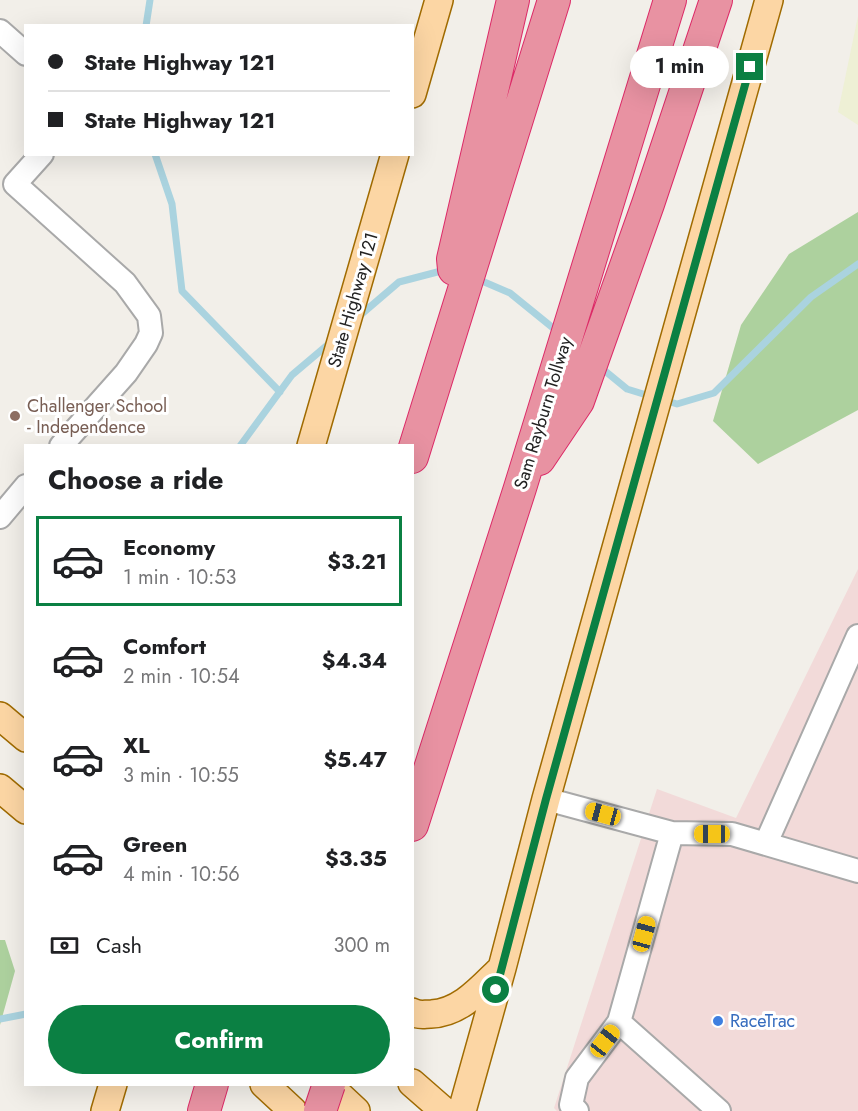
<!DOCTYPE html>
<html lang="en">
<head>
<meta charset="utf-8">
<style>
  :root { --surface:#fff; --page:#f2f2f2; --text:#202124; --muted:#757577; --line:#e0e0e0; --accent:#0b8043 }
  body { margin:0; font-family:Jost,sans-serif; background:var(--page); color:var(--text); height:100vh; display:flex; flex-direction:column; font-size:22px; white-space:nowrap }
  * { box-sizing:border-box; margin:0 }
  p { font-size:20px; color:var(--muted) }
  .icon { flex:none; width:33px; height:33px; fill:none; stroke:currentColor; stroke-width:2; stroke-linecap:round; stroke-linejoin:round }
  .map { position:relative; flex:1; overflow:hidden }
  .panel { position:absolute; left:24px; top:444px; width:390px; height:642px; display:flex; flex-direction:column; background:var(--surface); border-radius:0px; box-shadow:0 6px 24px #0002 }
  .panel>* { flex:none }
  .banner { position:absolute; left:24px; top:24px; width:390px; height:132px; border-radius:0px; box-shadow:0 6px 24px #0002; display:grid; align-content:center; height:132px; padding:0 24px; background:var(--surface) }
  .end { position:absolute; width:27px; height:27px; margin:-14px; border:8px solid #0b8043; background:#fff; box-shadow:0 0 0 3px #fff }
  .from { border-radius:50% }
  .bubble { position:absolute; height:42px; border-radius:21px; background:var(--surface); box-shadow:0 6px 24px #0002; font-size:20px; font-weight:700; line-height:42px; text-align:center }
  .car { position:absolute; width:18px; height:36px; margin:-18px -9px; border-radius:8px; box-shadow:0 0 4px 2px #0007; background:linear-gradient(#f5c518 24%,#345 0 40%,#f5c518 0 76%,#345 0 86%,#f5c518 0) }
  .banner b { display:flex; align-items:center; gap:21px; height:57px; font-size:22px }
  .banner b+b { border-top:2px solid var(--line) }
  .banner i { width:15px; height:15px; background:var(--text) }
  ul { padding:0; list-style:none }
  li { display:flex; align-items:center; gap:18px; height:90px; margin:0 12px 9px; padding:0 12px; border:3px solid transparent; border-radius:0px }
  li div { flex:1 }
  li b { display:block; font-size:22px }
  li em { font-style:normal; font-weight:700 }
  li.active { border-color:var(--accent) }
  li>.icon { width:54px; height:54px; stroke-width:1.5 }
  h2 { padding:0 24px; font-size:27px; line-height:72px }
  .pay { display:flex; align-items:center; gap:15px; height:66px; padding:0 24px; font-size:22px }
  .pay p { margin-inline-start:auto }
  .button { display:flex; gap:12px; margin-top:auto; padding:12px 24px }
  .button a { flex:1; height:69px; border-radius:36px; background:var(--accent); color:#fff; font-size:24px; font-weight:700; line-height:69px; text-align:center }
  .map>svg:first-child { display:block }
  .commercial { fill:#f2dad9 }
  .farmland { fill:#eef0d5 }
  .forest { fill:#add19e }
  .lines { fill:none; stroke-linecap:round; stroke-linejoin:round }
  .stream { stroke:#aad3df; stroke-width:7 }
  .minor-casing { stroke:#a9a9a9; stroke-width:26 }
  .major-casing { stroke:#a06b00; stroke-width:30 }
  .highway-casing { stroke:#dc2a67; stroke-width:34 }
  .minor { stroke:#fff; stroke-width:22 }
  .major { stroke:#fcd6a4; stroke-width:27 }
  .highway { stroke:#e892a2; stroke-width:32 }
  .highway-bridge-casing { stroke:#dc2a67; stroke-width:34; stroke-linecap:butt }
  .highway-bridge { stroke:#e892a2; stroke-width:32 }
  .route { stroke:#0b8043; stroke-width:8 }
  .education-dot { fill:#8d6e63; stroke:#fff; stroke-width:2 }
  .shop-dot { fill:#3f7fe0; stroke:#fff; stroke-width:2 }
  .labels { text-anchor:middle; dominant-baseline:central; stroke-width:6; stroke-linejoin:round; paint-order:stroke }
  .street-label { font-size:18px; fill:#222; stroke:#fff }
  .education-label { font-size:18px; fill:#785e54; stroke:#fff; text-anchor:start }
  .shop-label { font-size:18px; fill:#366cbe; stroke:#fff; text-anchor:start }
</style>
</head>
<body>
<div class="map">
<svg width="858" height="1111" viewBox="0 0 858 1111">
  <rect width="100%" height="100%" fill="#f2efe9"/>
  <path class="commercial" d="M858,569V1111H557L554,1108L657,789L736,818Z"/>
  <path class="farmland" d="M858,16V125L838,112Z"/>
  <path class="forest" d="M858,212V410L758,464L713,421L741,325L789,254Z
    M0,940H5L15,971L0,1025Z"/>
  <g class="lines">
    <path class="stream" d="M146,26L150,0
      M155,154L172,204L182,291L280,392
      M475,278L510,293L558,332
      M357,318L399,282L445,270
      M599,366L627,389L653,397
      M664,400L677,404L714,393L811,297L858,264
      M240,446L292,375L331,342
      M0,1019L26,1014"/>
    <defs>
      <path id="minor" d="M0,31L26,54
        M42,154L15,184L125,283L149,316L151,333L146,344L126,373L61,446
        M0,517L26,486
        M546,799L672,833L732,834L858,871
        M766,843L858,636
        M619,1022L719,1111
        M577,1111L571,1105L577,1078L619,1022L672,833"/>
      <path id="major" d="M412,94L439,0
        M311,446L395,154
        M0,716L26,738
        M0,788L26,810
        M412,1012C419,1016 424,1014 431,1014C461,1013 482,987 502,968
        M412,1083L444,1111
        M264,1084L293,1111
        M327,1084L356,1111
        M105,1111L113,1084
        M462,1111L502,968L546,799L769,0"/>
      <path id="highway" d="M454,269L453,259L513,0
        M412,457L554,0
        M539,459L578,401L648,204L716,0
        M412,825L520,488L670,0
        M204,1111L212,1084"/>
    </defs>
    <use href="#minor" class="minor-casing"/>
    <use href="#major" class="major-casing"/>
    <use href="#highway" class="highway-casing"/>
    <use href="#minor" class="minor"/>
    <use href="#major" class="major"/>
    <use href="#highway" class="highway"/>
    <defs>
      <path id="highway-bridge" d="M320,1111L329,1084"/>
    </defs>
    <use href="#highway-bridge" class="highway-bridge-casing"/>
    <use href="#highway-bridge" class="highway-bridge"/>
  </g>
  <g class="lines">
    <path class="route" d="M496,990L546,799L750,67"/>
  </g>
  <circle class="education-dot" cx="15" cy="416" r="6"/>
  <circle class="shop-dot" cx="718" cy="1021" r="6"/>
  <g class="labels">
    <g class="street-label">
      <text transform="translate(353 300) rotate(-74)">State Highway 121</text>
      <text transform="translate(543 413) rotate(-73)">Sam Rayburn Tollway</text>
    </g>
    <g class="education-label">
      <text x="27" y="406">Challenger School<tspan x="27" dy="21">- Independence</tspan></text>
    </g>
    <g class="shop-label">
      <text x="730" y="1021">RaceTrac</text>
    </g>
  </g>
</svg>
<i class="end from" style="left:496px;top:990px"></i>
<i class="end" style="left:750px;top:67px"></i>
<div class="bubble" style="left:630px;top:46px;width:99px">1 min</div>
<i class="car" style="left:603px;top:814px;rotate:285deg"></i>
<i class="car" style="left:712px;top:834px;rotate:270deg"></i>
<i class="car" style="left:644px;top:934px;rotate:15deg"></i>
<i class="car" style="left:605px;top:1041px;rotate:38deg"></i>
<div class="banner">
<b><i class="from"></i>State Highway 121</b>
<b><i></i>State Highway 121</b>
</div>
<section class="panel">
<h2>Choose a ride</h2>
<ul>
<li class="active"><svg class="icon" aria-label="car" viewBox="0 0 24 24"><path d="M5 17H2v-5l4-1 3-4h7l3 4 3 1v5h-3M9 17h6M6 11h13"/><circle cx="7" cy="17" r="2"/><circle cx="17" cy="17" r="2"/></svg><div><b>Economy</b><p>1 min · 10:53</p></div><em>$3.21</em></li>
<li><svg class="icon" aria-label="car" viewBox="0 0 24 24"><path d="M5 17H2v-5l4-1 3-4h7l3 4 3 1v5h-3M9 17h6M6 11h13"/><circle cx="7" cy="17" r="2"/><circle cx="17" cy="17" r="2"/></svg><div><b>Comfort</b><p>2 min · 10:54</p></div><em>$4.34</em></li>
<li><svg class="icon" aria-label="car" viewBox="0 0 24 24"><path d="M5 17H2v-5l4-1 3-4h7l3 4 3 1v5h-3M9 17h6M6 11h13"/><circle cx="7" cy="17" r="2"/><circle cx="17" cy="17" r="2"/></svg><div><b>XL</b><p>3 min · 10:55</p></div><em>$5.47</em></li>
<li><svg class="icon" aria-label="car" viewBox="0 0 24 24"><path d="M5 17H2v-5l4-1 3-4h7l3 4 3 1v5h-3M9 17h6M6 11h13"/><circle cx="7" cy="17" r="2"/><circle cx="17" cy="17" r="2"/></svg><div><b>Green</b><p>4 min · 10:56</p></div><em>$3.35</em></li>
</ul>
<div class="pay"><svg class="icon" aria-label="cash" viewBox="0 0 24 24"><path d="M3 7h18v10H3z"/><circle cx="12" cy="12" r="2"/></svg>Cash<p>300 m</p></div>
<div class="button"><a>Confirm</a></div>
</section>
</div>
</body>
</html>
